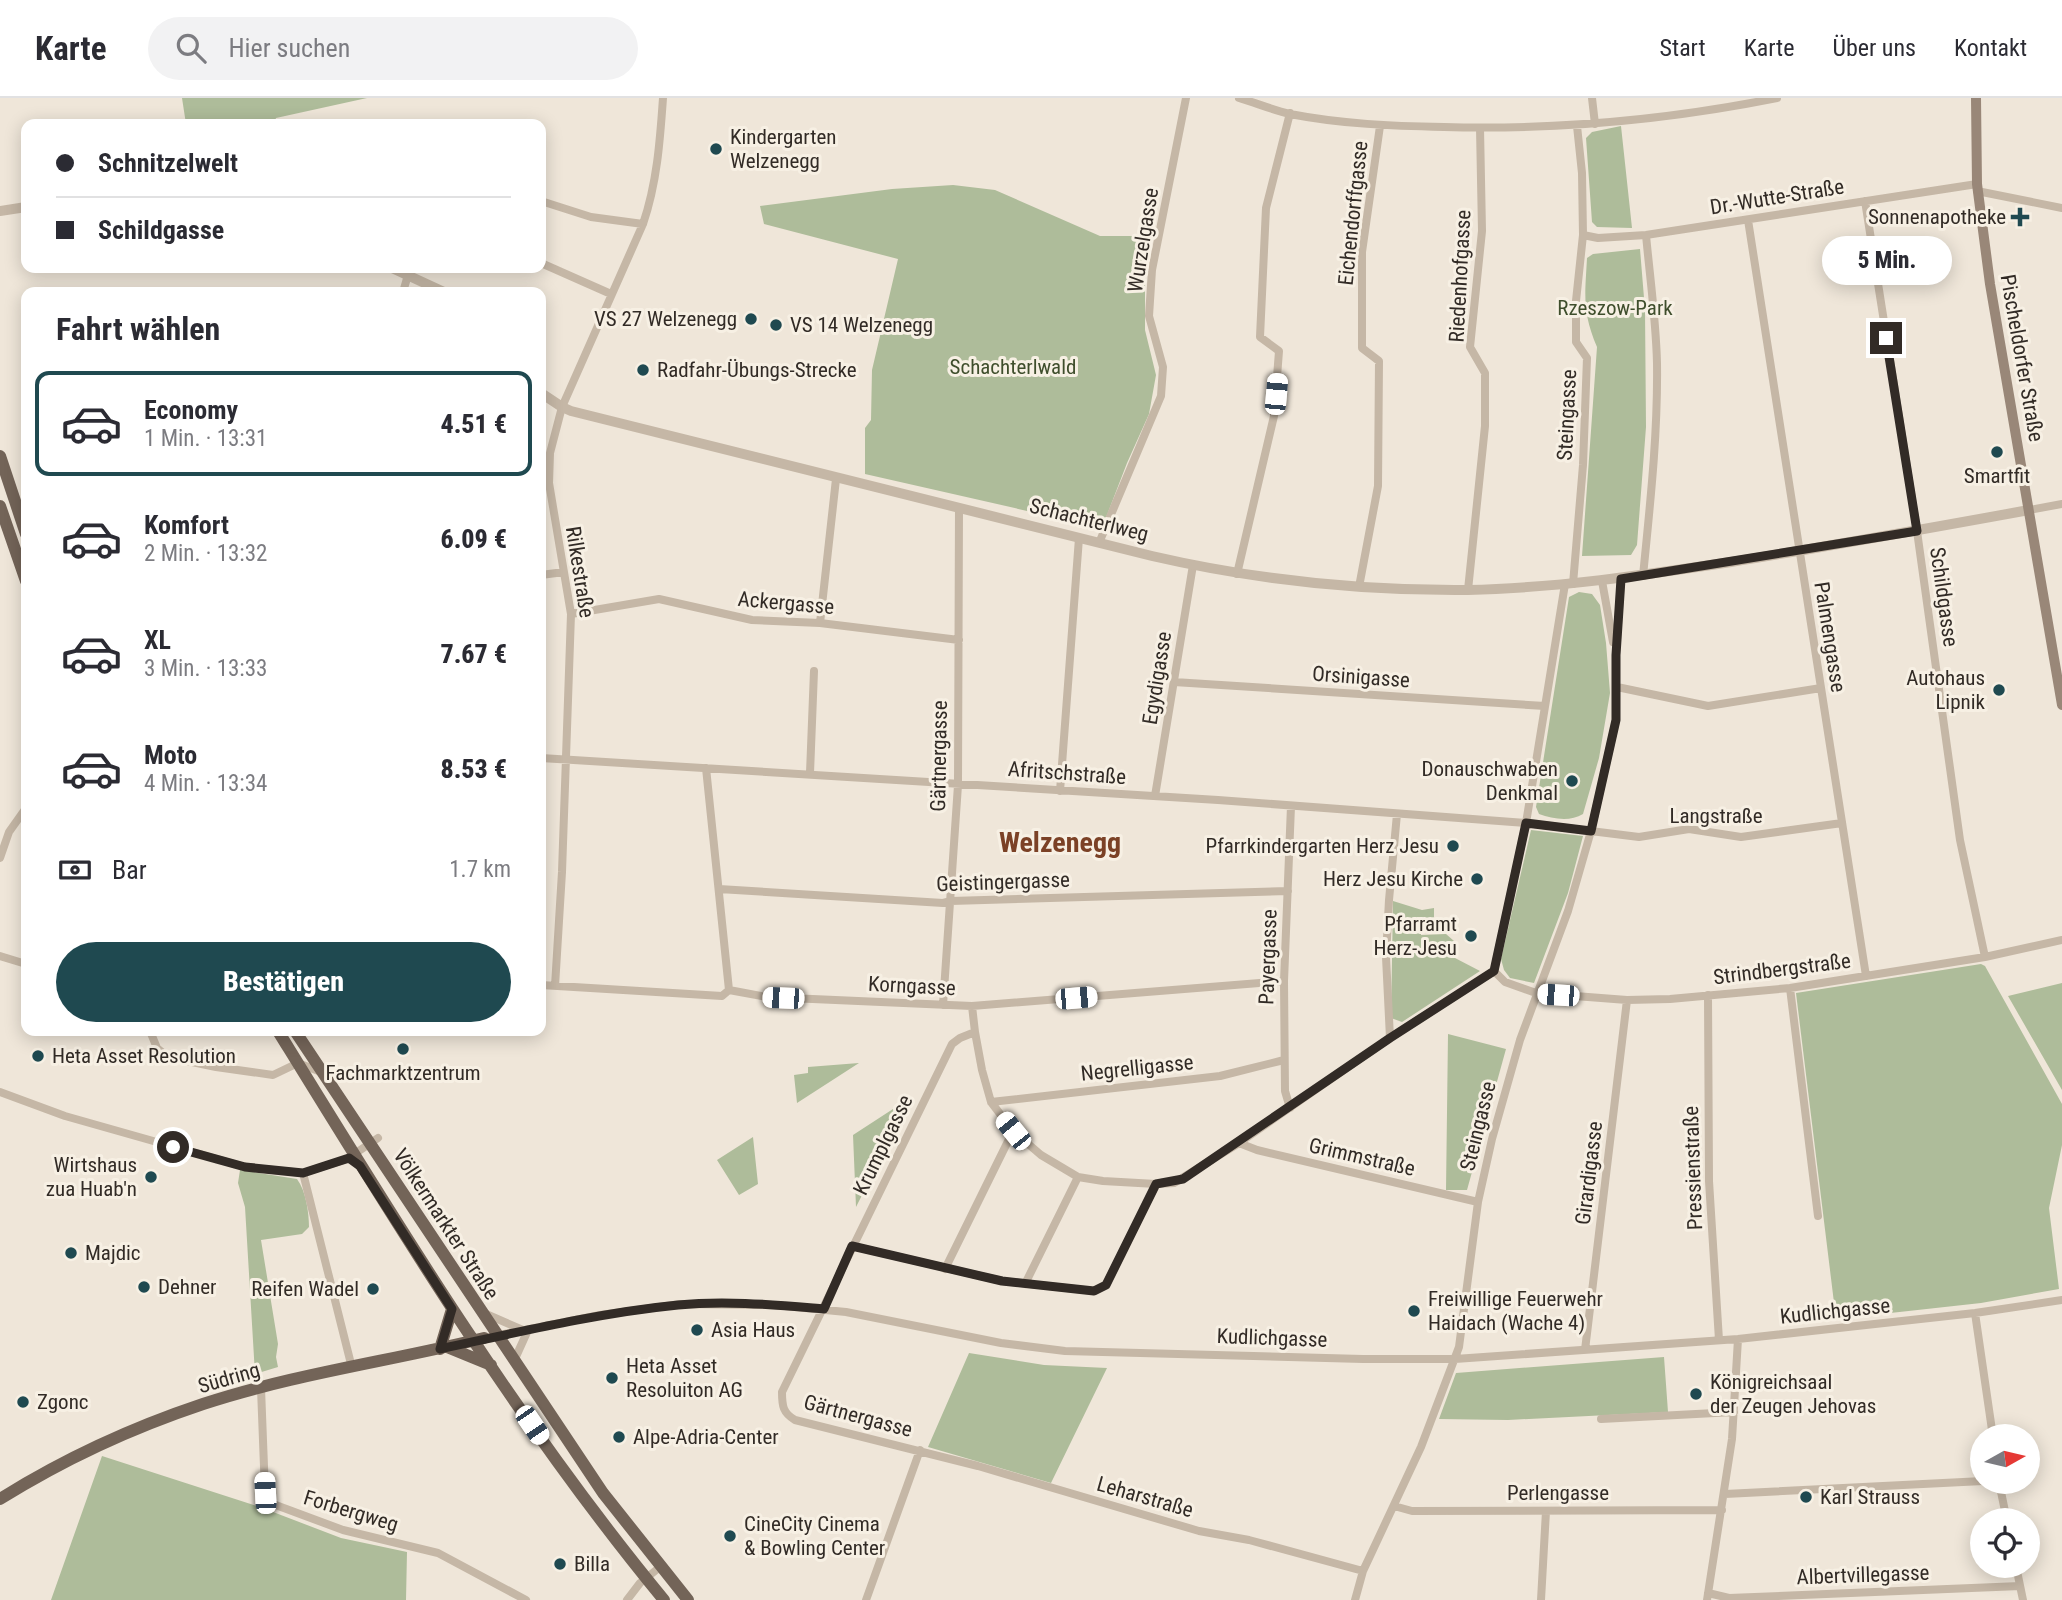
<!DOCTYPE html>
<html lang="de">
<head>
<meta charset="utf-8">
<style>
  :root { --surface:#fff; --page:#f2f2f3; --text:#2b2b33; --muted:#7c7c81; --line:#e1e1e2; --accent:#1f4950 }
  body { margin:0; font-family:"Roboto Condensed",sans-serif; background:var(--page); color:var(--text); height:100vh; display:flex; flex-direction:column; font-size:26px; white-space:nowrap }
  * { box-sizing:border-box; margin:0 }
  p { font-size:23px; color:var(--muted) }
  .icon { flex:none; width:38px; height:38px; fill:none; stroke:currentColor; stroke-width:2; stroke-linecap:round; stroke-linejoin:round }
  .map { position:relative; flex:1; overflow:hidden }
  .details { position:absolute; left:21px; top:189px; width:525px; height:749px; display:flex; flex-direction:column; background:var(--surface); border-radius:14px; box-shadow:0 4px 18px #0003 }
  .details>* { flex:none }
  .guide { position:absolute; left:21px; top:21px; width:525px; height:154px; border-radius:14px; box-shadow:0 4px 18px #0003; display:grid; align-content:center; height:154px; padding:0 35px; background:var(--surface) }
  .needle { width:46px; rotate:82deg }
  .controls { position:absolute; left:1970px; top:1326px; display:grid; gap:14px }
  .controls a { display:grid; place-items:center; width:70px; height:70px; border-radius:50%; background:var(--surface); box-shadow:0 4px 18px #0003; font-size:35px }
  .end { position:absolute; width:32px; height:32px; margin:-16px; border:9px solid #322b26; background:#fff; box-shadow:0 0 0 4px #fff }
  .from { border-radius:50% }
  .bubble { position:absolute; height:49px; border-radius:24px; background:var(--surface); box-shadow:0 4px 18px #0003; font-size:23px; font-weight:800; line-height:49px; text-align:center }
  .car { position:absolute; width:21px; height:42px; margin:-21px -10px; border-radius:9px; box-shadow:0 0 5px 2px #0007; background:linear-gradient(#fff 24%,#345 0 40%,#fff 0 76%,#345 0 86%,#fff 0) }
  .guide b { display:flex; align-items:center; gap:24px; height:66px; font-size:26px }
  .guide b+b { border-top:2px solid var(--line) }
  .guide i { width:18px; height:18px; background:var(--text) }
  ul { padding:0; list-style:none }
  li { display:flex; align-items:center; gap:21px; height:105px; margin:0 14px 10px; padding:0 21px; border:4px solid transparent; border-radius:14px }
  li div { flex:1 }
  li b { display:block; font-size:26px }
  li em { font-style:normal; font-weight:800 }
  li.active { border-color:var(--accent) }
  li>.icon { width:63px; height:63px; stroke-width:1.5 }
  h2 { padding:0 35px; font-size:32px; line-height:84px }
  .pay { display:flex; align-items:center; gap:18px; height:77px; padding:0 35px; font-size:26px }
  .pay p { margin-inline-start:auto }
  .primary-button { display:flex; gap:14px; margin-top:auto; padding:14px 35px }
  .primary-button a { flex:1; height:80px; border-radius:42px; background:var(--accent); color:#fff; font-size:28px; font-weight:800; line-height:80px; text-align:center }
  header { display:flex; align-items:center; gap:42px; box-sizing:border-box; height:98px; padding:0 35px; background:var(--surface); border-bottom:2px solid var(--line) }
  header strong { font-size:33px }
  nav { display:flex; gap:38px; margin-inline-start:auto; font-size:24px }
  .search { width:490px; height:63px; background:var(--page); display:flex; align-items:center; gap:18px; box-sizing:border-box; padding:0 24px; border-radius:38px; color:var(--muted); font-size:26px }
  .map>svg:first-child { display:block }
  .green { fill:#aebc9a }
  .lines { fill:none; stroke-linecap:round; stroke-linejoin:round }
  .minor { stroke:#c5b7a6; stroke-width:8 }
  .tertiary { stroke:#c5b7a6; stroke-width:10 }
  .secondary { stroke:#998778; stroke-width:10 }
  .primary { stroke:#736458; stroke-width:12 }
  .route { stroke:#322b26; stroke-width:9 }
  .poi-dot { fill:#1f4950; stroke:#f7f0e4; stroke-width:2.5 }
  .labels { text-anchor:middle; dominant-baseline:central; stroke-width:6; stroke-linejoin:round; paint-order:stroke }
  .poi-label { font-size:21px; fill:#322b26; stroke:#f7f0e4; text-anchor:start }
  .street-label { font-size:21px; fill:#322b26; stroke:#f7f0e4 }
  .park-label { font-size:21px; fill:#3f4e2c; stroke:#f7f0e4 }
  .district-label { font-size:28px; font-weight:bold; fill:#7b4126; stroke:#f7f0e4 }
</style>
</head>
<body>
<header>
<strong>Karte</strong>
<div class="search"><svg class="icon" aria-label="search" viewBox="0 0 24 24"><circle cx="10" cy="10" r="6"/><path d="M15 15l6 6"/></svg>Hier suchen</div>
<nav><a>Start</a><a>Karte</a><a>Über uns</a><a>Kontakt</a></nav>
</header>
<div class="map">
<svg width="2062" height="1502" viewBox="0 0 2062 1502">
  <rect width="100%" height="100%" fill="#efe6d9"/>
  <path class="green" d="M182,0H367L276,20L274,26H186Z
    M1621,28L1632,130L1597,129L1592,124L1586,40L1592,34Z
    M953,87L995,92L1100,138H1145V232L1156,277L1149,316L1127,365L1102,430L865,376V330L871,322L872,272L898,161L764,126L760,108L892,91Z
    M1640,151L1645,212L1646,329L1637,447L1631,457L1582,458L1597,249C1582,213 1585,198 1587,160L1593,156Z
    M1579,494L1592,496L1600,507L1606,545L1610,595L1599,660L1583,716C1570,724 1553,721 1539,716L1536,709L1569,499Z
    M1531,732L1583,738L1568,795L1534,885L1510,880L1504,872L1501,861Z
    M1393,803L1422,812L1434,810V819L1421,825V837L1446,836L1454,843L1455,860L1480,873L1402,924L1391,920Z
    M1981,866L1985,868L2062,1006V1047L2049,1110L2059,1191L1981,1205L1836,1221L1796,895Z
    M2062,885V992L2008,898Z
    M1448,936L1506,951L1467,1092H1446Z
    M859,965L797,1005L794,977L808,975V969Z
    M893,1011L903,1016L856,1109L853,1037Z
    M753,1039L758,1086L739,1097L717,1062Z
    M240,1072L297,1081C306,1093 309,1115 309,1129L302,1136L261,1142L278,1246L276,1259L278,1269L255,1276L245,1109L238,1085Z
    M969,1255L1044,1267L1107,1270L1051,1385L928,1349Z
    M1664,1259L1668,1314L1508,1322L1439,1321L1456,1275Z
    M102,1358L260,1409L341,1440L407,1454L406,1502H51Z"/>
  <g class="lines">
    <path class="minor" d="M1239,0C1256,5 1273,12 1290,16C1341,26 1393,28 1444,29C1556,32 1667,22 1777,0
      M1592,0L1595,26
      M1977,93L2062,110
      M541,103L591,119L643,126
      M1865,103L1917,433L1960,742L1985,859
      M1748,122L1866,878
      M1583,137L1598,140L1646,137L1977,86
      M541,165L611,196
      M403,194L410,170
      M2029,412L2062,406
      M1099,445L1161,298L1163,269L1149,218L1152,172L1186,0
      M1237,476L1274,318L1279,253L1260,239L1266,110L1290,15
      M541,477L564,474
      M1643,478C1650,407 1658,336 1657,265C1656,222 1650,180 1646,137
      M1602,483L1613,544
      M1565,486L1526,725L1494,873L1505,884L1536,895L1627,902L1670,901L1790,890L1985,859L2062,842
      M1573,486L1583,367L1587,260L1576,244V203L1583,137L1582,75L1577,28
      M1359,489L1378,388L1379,263L1362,250V154L1380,28
      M1468,492L1485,328V275L1470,249L1482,133L1480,30
      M571,516L659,501L752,522L820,525L959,542
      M820,525L836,381
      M1174,584L1545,608
      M1617,589L1708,608L1821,590
      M541,660L1218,702L1526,725L1639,739L1689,731L1741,739L1842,725
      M706,670L729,892
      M810,675L814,573
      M1060,693L1079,440
      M1155,698L1193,467
      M0,760L9,734L26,710
      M719,791L943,805L951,803L1288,793
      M0,858L26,866
      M541,887L722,898L729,892L767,899L972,908L1284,883
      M555,888L562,774L571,516L549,385L550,355L562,309L643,126C657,85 660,43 663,0
      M1790,890L1818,1118
      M1708,897L1709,1083L1719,1242
      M943,907L958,687L959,410
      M972,908L975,934L960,940L952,946L782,1294C782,1308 783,1315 795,1322L978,1368L1199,1433L1249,1442L1363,1473
      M150,933L157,950L168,959L216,969L273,977L298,965L321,974
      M975,934L982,972L991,1004L1013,1033L1041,1057L1078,1079L1103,1083L1156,1086L1174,1085L1239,1045L1390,940L1494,873
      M1390,940L1386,859L1389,802L1397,716
      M0,994L65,1018L245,1069L303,1075L347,1061L378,1040
      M991,1004L1220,978L1284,962
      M1290,1010L1285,993L1284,883L1291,708
      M1239,1045L1257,1052L1478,1104
      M303,1075L352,1270
      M852,1148L1002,1183L1094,1193L1106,1187L1156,1086
      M945,1171L1013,1033
      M1025,1186L1078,1079
      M1975,1215L1993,1339
      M486,1216L525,1233
      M484,1240L600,1217L681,1206L774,1207L846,1214L1001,1245L1065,1253L1363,1261H1455L1738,1241L1975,1215L2062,1202
      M1585,1252L1627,902
      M514,1263L528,1232
      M261,1290L265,1395L273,1406L343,1432L438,1455L526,1502
      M1601,1321L1734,1314
      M1999,1384L2007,1423
      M1725,1396L1983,1383
      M1394,1408L1412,1413L1722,1412
      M2016,1468L2023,1502
      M1708,1495L1729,1500L2020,1488
      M627,1502L640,1485L660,1469
      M866,1502L920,1352
      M1355,1502L1363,1473L1421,1349L1459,1249L1478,1104L1492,1041L1520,942L1568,813L1591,733L1616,622V557L1621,481
      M1541,1502L1546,1413
      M1707,1502L1732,1341L1738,1241"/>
    <path class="tertiary" d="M0,113L26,109
      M392,170L444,194
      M541,295L562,309L571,313L1152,458C1256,482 1362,493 1468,492C1557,490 1644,477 1731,464C1831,448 1930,430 2029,412"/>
    <path class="secondary" d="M1976,0L1977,86L1990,186L2062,607"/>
    <path class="primary" d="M0,358L26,436
      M0,408L26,483
      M278,933C398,1128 518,1325 664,1502
      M295,933L603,1395L688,1502
      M447,1249L491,1267
      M440,1251L452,1211
      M0,1401C64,1361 131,1330 203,1306C294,1276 391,1263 484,1240"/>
  </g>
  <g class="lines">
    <path class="route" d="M173,1049L245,1069L303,1075L349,1060L360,1068L452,1211L440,1251C519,1234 598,1215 678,1207C726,1202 776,1207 824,1211L852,1148L1002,1183L1094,1193L1106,1187L1156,1086L1183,1081L1390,940L1494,873L1526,725L1591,733L1616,622V557L1621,481L1917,433L1886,240"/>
  </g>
  <g class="poi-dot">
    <circle cx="716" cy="51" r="7"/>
    <path d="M2016.5 108.5h7v7h7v7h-7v7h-7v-7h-7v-7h7z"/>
    <circle cx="751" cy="221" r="7"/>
    <circle cx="776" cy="227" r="7"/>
    <circle cx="643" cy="272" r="7"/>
    <circle cx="1997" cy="354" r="7"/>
    <circle cx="1999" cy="592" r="7"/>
    <circle cx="1572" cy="683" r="7"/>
    <circle cx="1453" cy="748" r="7"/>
    <circle cx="1477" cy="781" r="7"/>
    <circle cx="1471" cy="838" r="7"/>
    <circle cx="403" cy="951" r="7"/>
    <circle cx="38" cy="958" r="7"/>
    <circle cx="151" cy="1079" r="7"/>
    <circle cx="71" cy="1155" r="7"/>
    <circle cx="144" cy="1189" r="7"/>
    <circle cx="373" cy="1191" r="7"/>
    <circle cx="1414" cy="1213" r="7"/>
    <circle cx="697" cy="1232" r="7"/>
    <circle cx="612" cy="1280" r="7"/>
    <circle cx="1696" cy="1296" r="7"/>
    <circle cx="23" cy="1304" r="7"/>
    <circle cx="619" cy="1339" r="7"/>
    <circle cx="1806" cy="1399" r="7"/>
    <circle cx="730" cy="1438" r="7"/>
    <circle cx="560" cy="1466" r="7"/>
  </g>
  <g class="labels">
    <g class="poi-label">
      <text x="730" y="39">Kindergarten<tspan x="730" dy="24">Welzenegg</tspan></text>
      <text x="2006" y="119" text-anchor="end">Sonnenapotheke</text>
      <text x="737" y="221" text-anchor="end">VS 27 Welzenegg</text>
      <text x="790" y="227">VS 14 Welzenegg</text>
      <text x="657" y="272">Radfahr-Übungs-Strecke</text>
      <text x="1997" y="378" text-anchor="middle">Smartfit</text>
      <text x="1985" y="580" text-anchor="end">Autohaus<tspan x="1985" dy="24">Lipnik</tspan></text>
      <text x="1558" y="671" text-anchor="end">Donauschwaben<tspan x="1558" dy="24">Denkmal</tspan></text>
      <text x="1439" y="748" text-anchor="end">Pfarrkindergarten Herz Jesu</text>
      <text x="1463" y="781" text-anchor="end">Herz Jesu Kirche</text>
      <text x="1457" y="826" text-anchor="end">Pfarramt<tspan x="1457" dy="24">Herz-Jesu</tspan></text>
      <text x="52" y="958">Heta Asset Resolution</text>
      <text x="403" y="975" text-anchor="middle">Fachmarktzentrum</text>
      <text x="137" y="1067" text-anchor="end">Wirtshaus<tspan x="137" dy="24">zua Huab'n</tspan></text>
      <text x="85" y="1155">Majdic</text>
      <text x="158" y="1189">Dehner</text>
      <text x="359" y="1191" text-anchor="end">Reifen Wadel</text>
      <text x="1428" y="1201">Freiwillige Feuerwehr<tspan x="1428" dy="24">Haidach (Wache 4)</tspan></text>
      <text x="711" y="1232">Asia Haus</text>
      <text x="626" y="1268">Heta Asset<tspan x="626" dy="24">Resoluiton AG</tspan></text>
      <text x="1710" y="1284">Königreichsaal<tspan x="1710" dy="24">der Zeugen Jehovas</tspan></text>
      <text x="37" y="1304">Zgonc</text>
      <text x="633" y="1339">Alpe-Adria-Center</text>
      <text x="1820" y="1399">Karl Strauss</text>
      <text x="744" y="1426">CineCity Cinema<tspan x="744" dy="24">&amp; Bowling Center</tspan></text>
      <text x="574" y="1466">Billa</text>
    </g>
    <g class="street-label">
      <text transform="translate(1777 99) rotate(-9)">Dr.-Wutte-Straße</text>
      <text transform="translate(1353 115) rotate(-84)">Eichendorffgasse</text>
      <text transform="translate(1143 142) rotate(-81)">Wurzelgasse</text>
      <text transform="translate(1460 178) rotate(-87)">Riedenhofgasse</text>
      <text transform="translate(2022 260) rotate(80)">Pischeldorfer Straße</text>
      <text transform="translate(1567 317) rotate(-87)">Steingasse</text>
      <text transform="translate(1089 422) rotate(14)">Schachterlweg</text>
      <text transform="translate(580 474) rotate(81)">Rilkestraße</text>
      <text transform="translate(1944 499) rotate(82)">Schildgasse</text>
      <text transform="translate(786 505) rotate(5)">Ackergasse</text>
      <text transform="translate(1830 539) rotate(81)">Palmengasse</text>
      <text transform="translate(1361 579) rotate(4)">Orsinigasse</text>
      <text transform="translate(1157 580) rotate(-81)">Egydigasse</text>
      <text transform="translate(939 658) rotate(-89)">Gärtnergasse</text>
      <text transform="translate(1067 675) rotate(4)">Afritschstraße</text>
      <text x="1716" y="718">Langstraße</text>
      <text transform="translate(1003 784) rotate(-2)">Geistingergasse</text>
      <text transform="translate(1268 859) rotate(-88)">Payergasse</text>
      <text transform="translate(1782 871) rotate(-7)">Strindbergstraße</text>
      <text transform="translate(912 888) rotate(3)">Korngasse</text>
      <text transform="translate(1137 970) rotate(-6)">Negrelligasse</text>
      <text transform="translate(1478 1028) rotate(-76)">Steingasse</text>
      <text transform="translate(883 1047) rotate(-64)">Krumplgasse</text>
      <text transform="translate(1362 1059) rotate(13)">Grimmstraße</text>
      <text transform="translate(1693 1070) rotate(-92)">Pressienstraße</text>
      <text transform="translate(1589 1075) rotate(-83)">Girardigasse</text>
      <text transform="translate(446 1126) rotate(57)">Völkermarkter Straße</text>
      <text transform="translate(1835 1213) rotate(-6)">Kudlichgasse</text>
      <text transform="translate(1272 1240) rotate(2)">Kudlichgasse</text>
      <text transform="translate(229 1280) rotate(-16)">Südring</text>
      <text transform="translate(858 1318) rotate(15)">Gärtnergasse</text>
      <text x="1558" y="1395">Perlengasse</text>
      <text transform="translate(1145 1399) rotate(16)">Leharstraße</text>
      <text transform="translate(351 1413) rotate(17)">Forbergweg</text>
      <text transform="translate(1863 1477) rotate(-2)">Albertvillegasse</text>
    </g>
    <g class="park-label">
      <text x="1615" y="210">Rzeszow-Park</text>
      <text x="1013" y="269">Schachterlwald</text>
    </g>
    <g class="district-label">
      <text x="1060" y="744">Welzenegg</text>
    </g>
  </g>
</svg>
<div class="controls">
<a><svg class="needle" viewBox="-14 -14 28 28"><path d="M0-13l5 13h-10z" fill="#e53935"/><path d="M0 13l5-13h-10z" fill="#7c7c81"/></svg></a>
<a><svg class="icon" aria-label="locate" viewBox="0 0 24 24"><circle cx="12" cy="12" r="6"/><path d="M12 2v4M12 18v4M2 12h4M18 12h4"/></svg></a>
</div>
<i class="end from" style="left:173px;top:1049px"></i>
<i class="end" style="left:1886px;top:240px"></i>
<div class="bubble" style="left:1822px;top:138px;width:130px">5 Min.</div>
<i class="car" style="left:1276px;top:296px;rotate:5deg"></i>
<i class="car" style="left:1558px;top:897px;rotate:274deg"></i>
<i class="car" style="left:783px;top:900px;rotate:272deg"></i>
<i class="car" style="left:1076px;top:900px;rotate:85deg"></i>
<i class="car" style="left:1013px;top:1033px;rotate:321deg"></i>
<i class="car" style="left:532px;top:1327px;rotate:146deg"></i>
<i class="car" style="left:265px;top:1395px;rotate:357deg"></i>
<div class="guide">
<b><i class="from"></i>Schnitzelwelt</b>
<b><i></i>Schildgasse</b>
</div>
<section class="details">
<h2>Fahrt wählen</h2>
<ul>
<li class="active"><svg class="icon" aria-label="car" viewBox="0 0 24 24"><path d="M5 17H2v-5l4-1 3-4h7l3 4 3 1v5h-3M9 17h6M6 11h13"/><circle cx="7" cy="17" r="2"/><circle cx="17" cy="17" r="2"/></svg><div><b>Economy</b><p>1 Min. · 13:31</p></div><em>4.51 €</em></li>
<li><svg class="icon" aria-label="car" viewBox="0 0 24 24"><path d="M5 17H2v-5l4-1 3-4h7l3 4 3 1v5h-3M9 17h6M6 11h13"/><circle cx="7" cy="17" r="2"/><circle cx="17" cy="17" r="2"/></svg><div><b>Komfort</b><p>2 Min. · 13:32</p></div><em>6.09 €</em></li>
<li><svg class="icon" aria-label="car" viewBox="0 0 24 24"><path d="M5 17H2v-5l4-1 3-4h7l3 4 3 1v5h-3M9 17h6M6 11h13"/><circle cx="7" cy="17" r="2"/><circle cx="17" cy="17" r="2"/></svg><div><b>XL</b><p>3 Min. · 13:33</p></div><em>7.67 €</em></li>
<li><svg class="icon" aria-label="car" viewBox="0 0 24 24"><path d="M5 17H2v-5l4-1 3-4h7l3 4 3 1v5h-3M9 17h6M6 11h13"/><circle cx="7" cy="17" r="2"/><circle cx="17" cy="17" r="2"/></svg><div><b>Moto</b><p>4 Min. · 13:34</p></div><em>8.53 €</em></li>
</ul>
<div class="pay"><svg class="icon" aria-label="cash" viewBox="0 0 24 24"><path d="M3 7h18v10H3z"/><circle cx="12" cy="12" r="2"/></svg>Bar<p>1.7 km</p></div>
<div class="primary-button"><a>Bestätigen</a></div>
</section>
</div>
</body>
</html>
